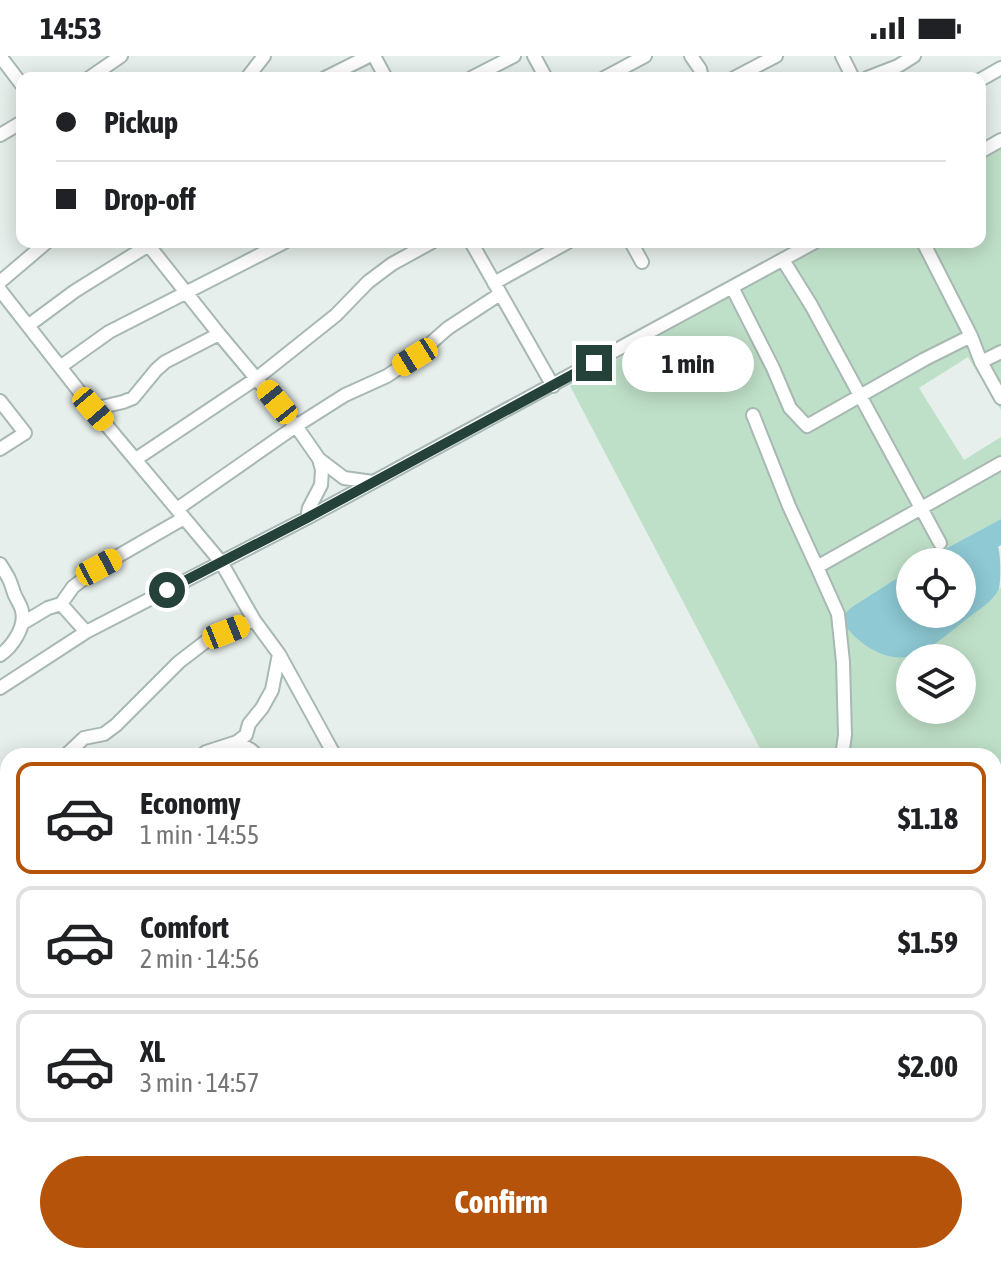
<!DOCTYPE html>
<html lang="en">
<head>
<meta charset="utf-8">
<style>
  :root { --surface:#fff; --page:#f6f6f6; --text:#202124; --muted:#757577; --line:#e0e0e0; --accent:#b45309 }
  body { margin:0; font-family:"Asap Condensed",sans-serif; background:var(--page); color:var(--text); height:100vh; display:flex; flex-direction:column; font-size:30px; white-space:nowrap }
  * { box-sizing:border-box; margin:0 }
  p { font-size:26px; color:var(--muted) }
  .icon { flex:none; width:44px; height:44px; fill:none; stroke:currentColor; stroke-width:2; stroke-linecap:round; stroke-linejoin:round }
  .map { position:relative; flex:1; overflow:hidden }
  .side { position:absolute; left:0px; top:692px; width:1002px; height:516px; display:flex; flex-direction:column; background:var(--surface); border-radius:24px 24px 0 0; box-shadow:0 4px 20px #0003 }
  .side>* { flex:none }
  .hud { position:absolute; left:16px; top:16px; width:970px; height:176px; border-radius:16px; box-shadow:0 4px 20px #0003; display:grid; align-content:center; height:176px; padding:0 40px; background:var(--surface) }
  .controls { position:absolute; left:896px; top:492px; display:grid; gap:16px }
  .controls a { display:grid; place-items:center; width:80px; height:80px; border-radius:50%; background:var(--surface); box-shadow:0 4px 20px #0003; font-size:40px }
  .end { position:absolute; width:36px; height:36px; margin:-18px; border:10px solid #24423a; background:#fff; box-shadow:0 0 0 4px #fff }
  .from { border-radius:50% }
  .bubble { position:absolute; height:56px; border-radius:28px; background:var(--surface); box-shadow:0 4px 20px #0003; font-size:26px; font-weight:700; line-height:56px; text-align:center }
  .car { position:absolute; width:24px; height:48px; margin:-24px -12px; border-radius:10px; box-shadow:0 0 6px 2px #0007; background:linear-gradient(#f5c518 24%,#345 0 40%,#f5c518 0 76%,#345 0 86%,#f5c518 0) }
  .hud b { display:flex; align-items:center; gap:28px; height:76px; font-size:30px }
  .hud b+b { border-top:2px solid var(--line) }
  .hud i { width:20px; height:20px; background:var(--text) }
  ul { padding:14px 0 0; list-style:none }
  li { display:flex; align-items:center; gap:24px; height:112px; margin:0 16px 12px; padding:0 24px; border:4px solid var(--line); border-radius:16px }
  li div { flex:1 }
  li b { display:block; font-size:30px }
  li em { font-style:normal; font-weight:700 }
  li.on { border-color:var(--accent) }
  li>.icon { width:72px; height:72px; stroke-width:1.5 }
  .button { display:flex; gap:16px; margin-top:auto; padding:16px 40px }
  .button a { flex:1; height:92px; border-radius:48px; background:var(--accent); color:#fff; font-size:32px; font-weight:700; line-height:92px; text-align:center }
  .status { display:flex; justify-content:space-between; align-items:center; height:56px; padding:0 40px; background:var(--surface); direction:ltr }
  .status svg { height:22px; fill:currentColor }
  .map>svg:first-child { display:block }
  .green { fill:#bfe0c8; fill-rule:evenodd }
  .water { fill:#8ec9d4 }
  .lines { fill:none; stroke-linecap:round; stroke-linejoin:round }
  .minor-casing { stroke:#a8b8b2; stroke-width:16 }
  .minor { stroke:#fff; stroke-width:12 }
  .route { stroke:#24423a; stroke-width:10 }
</style>
</head>
<body>
<div class="status"><b>14:53</b><svg viewBox="0 0 49 12"><path d="M0 12V9h3v3zM5 12V6h3v6zM10 12V3h3v9zM15 12V0h3v12zM26 1h20v11H26zM47 4h2v5h-2z"/></svg></div>
<div class="map">
<svg width="1001" height="1208" viewBox="0 0 1001 1208">
  <rect width="100%" height="100%" fill="#e6efeb"/>
  <path class="green" d="M1001,90V354L968,301L919,332L964,404L1001,381V463L921,506H910V514L886,530L934,588L988,546L1001,531V1139L994,1126V700H764L570,330L825,186H980V101ZM910,602H962V654H910Z"/>
  <path class="water" d="M1001,463V489L998,491C1001,499 1001,525 999,533C992,547 975,556 963,566C948,578 925,598 906,601C881,605 852,583 840,562L852,551L910,514V558H962V506H921Z"/>
  <g class="lines">
    <defs>
      <path id="minor" d="M0,0L22,29
        M374,0L386,22
        M534,0L546,22
        M691,0L700,13L702,22
        M842,0L853,22
        M89,22L121,0
        M247,22L264,0
        M325,22L369,0
        M471,22L514,0
        M604,22L645,0
        M734,22L776,0
        M867,22L898,10L914,0
        M980,24L1001,12
        M0,79L22,66
        M980,96L1001,84
        M146,186L219,278L296,370L319,403L322,414L321,429L309,452L307,462
        M471,186L553,330
        M631,186L642,206
        M923,186L971,280L981,306L1001,342
        M783,204L811,249L940,487
        M0,226L47,186
        M494,227L568,186
        M732,231L773,312L790,352L807,370L925,303L971,280
        M0,234L93,353L221,506L254,564L279,598L335,700
        M29,269L75,235L152,187
        M981,306L1001,296
        M60,311L109,276L285,186
        M0,345L25,377L0,393
        M93,353L123,346L133,342L156,314L165,306L219,278
        M753,359L789,450L817,511
        M136,403L257,322L336,259L368,226L392,208L432,186
        M319,403L344,422L373,426
        M177,453L296,370L345,339L387,320L415,301L448,272L500,238
        M0,508C8,520 10,524 14,537C16,543 21,549 22,555C26,571 12,591 0,599
        M23,567L48,552L61,548
        M86,576L61,548L73,531L99,511L184,462
        M0,632L86,576L307,462L815,186
        M237,686L251,694L258,700
        M65,700L84,682L104,678L116,669L179,606L209,583L254,564
        M201,700L206,696L237,686L246,679L249,668L262,652L272,634L279,598
        M842,700L845,679L843,606L838,558L817,511L1001,407
        M0,795L8,792
        M0,905L8,902"/>
    </defs>
    <use href="#minor" class="minor-casing"/>
    <use href="#minor" class="minor"/>
  </g>
  <g class="lines">
    <path class="route" d="M167,534L307,462L594,307"/>
  </g>
</svg>
<div class="controls">
<a><svg class="icon" aria-label="locate" viewBox="0 0 24 24"><circle cx="12" cy="12" r="6"/><path d="M12 2v4M12 18v4M2 12h4M18 12h4"/></svg></a>
<a><svg class="icon" aria-label="layers" viewBox="0 0 24 24"><path d="M12 4l9 5-9 5-9-5zM3 14l9 5 9-5"/></svg></a>
</div>
<i class="end from" style="left:167px;top:534px"></i>
<i class="end" style="left:594px;top:307px"></i>
<div class="bubble" style="left:622px;top:280px;width:132px">1 min</div>
<i class="car" style="left:415px;top:301px;rotate:238deg"></i>
<i class="car" style="left:277px;top:346px;rotate:321deg"></i>
<i class="car" style="left:93px;top:353px;rotate:139deg"></i>
<i class="car" style="left:99px;top:511px;rotate:62deg"></i>
<i class="car" style="left:226px;top:576px;rotate:68deg"></i>
<div class="hud">
<b><i class="from"></i>Pickup</b>
<b><i></i>Drop-off</b>
</div>
<section class="side">
<ul>
<li class="on"><svg class="icon" aria-label="car" viewBox="0 0 24 24"><path d="M5 17H2v-5l4-1 3-4h7l3 4 3 1v5h-3M9 17h6M6 11h13"/><circle cx="7" cy="17" r="2"/><circle cx="17" cy="17" r="2"/></svg><div><b>Economy</b><p>1 min · 14:55</p></div><em>$1.18</em></li>
<li><svg class="icon" aria-label="car" viewBox="0 0 24 24"><path d="M5 17H2v-5l4-1 3-4h7l3 4 3 1v5h-3M9 17h6M6 11h13"/><circle cx="7" cy="17" r="2"/><circle cx="17" cy="17" r="2"/></svg><div><b>Comfort</b><p>2 min · 14:56</p></div><em>$1.59</em></li>
<li><svg class="icon" aria-label="car" viewBox="0 0 24 24"><path d="M5 17H2v-5l4-1 3-4h7l3 4 3 1v5h-3M9 17h6M6 11h13"/><circle cx="7" cy="17" r="2"/><circle cx="17" cy="17" r="2"/></svg><div><b>XL</b><p>3 min · 14:57</p></div><em>$2.00</em></li>
</ul>
<div class="button"><a>Confirm</a></div>
</section>
</div>
</body>
</html>
